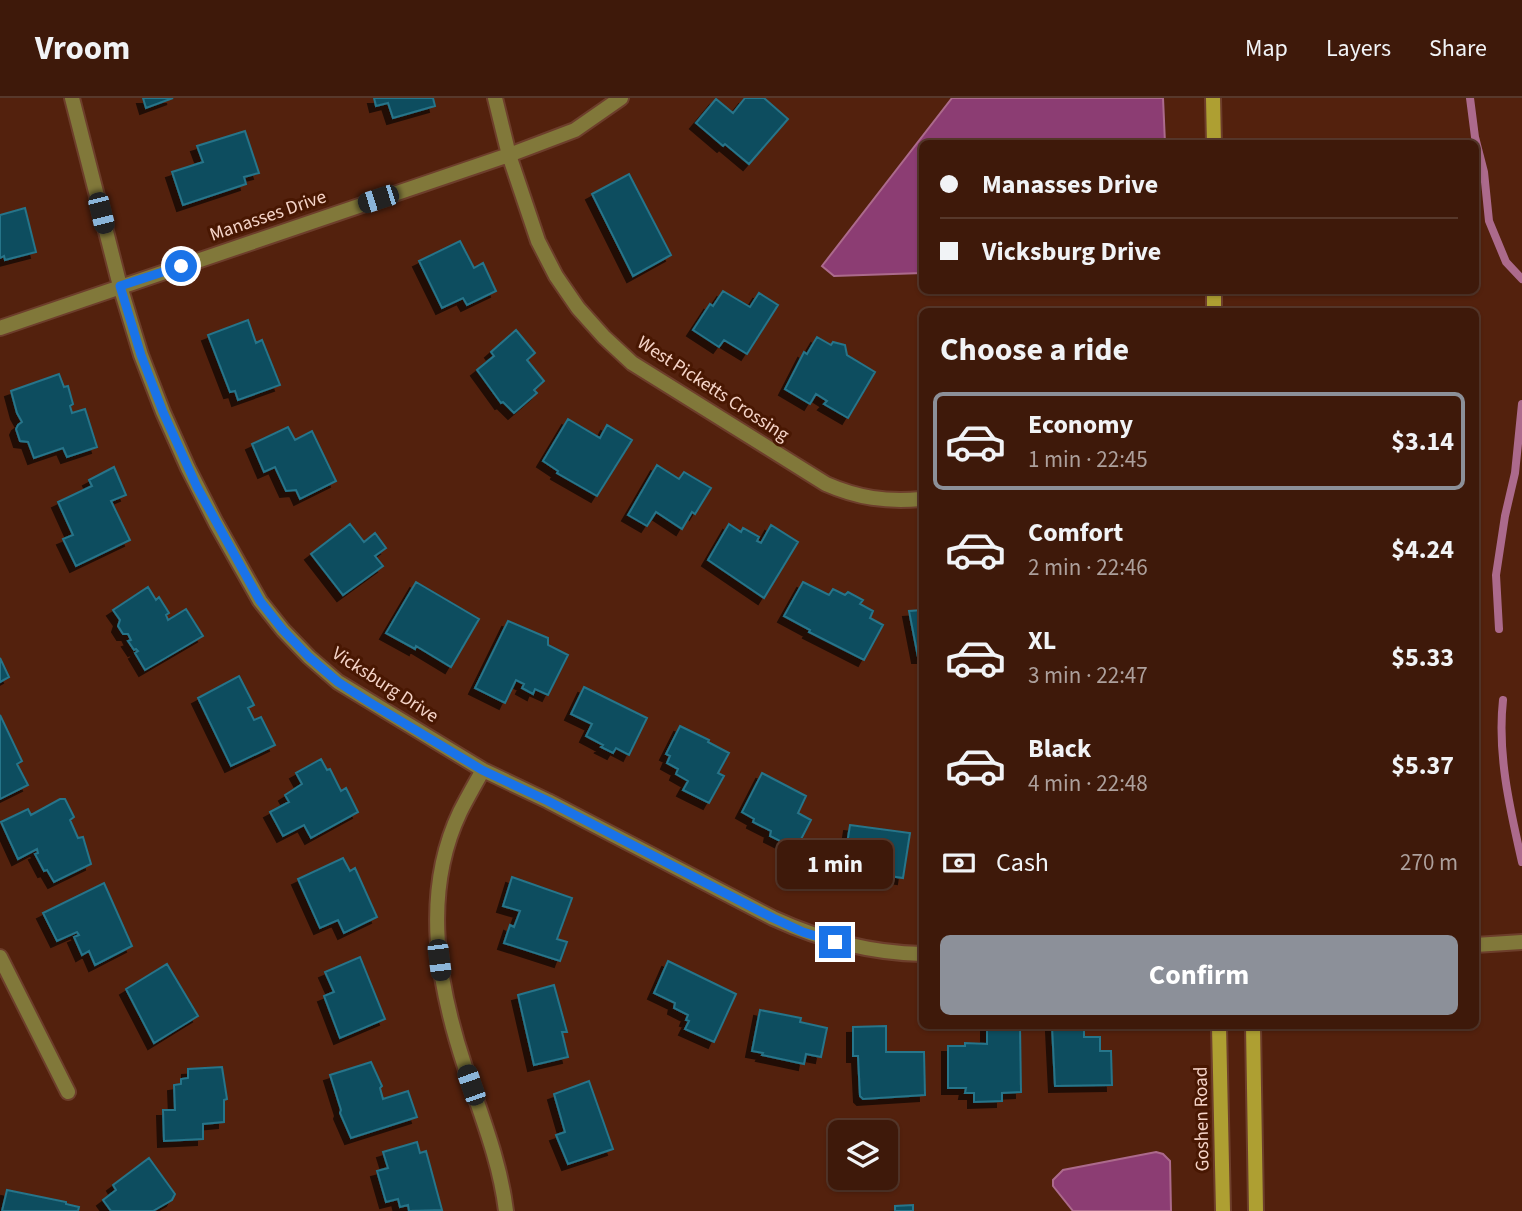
<!DOCTYPE html>
<html lang="en">
<head>
<meta charset="utf-8">
<style>
  :root { --surface:#3e190a; --page:#492618; --text:#f1f3f6; --muted:#ada09c; --line:#57382b; --accent:#8c9099 }
  body { margin:0; font-family:"Source Sans 3",sans-serif; background:var(--page); color:var(--text); height:100vh; display:flex; flex-direction:column; font-size:26px; white-space:nowrap }
  * { box-sizing:border-box; margin:0 }
  p { font-size:23px; color:var(--muted) }
  .icon { flex:none; width:38px; height:38px; fill:none; stroke:currentColor; stroke-width:2; stroke-linecap:round; stroke-linejoin:round }
  .map { position:relative; flex:1; overflow:hidden }
  .side { position:absolute; left:919px; top:210px; width:560px; height:721px; display:flex; flex-direction:column; background:var(--surface); border-radius:10px; box-shadow:0 2px 5px #0004,0 0 0 2px var(--line) }
  .side>* { flex:none }
  .hud { position:absolute; left:919px; top:42px; width:560px; height:154px; border-radius:10px; box-shadow:0 2px 5px #0004,0 0 0 2px var(--line); display:grid; align-content:center; height:154px; padding:0 21px; background:var(--surface) }
  .controls { position:absolute; left:828px; top:1022px; display:grid; gap:14px }
  .controls a { display:grid; place-items:center; width:70px; height:70px; border-radius:10px; background:var(--surface); box-shadow:0 2px 5px #0004,0 0 0 2px var(--line); font-size:35px }
  .end { position:absolute; width:32px; height:32px; margin:-16px; border:9px solid #1a73e8; background:#fff; box-shadow:0 0 0 4px #fff }
  .from { border-radius:50% }
  .bubble { position:absolute; height:49px; border-radius:10px; background:var(--surface); box-shadow:0 2px 5px #0004,0 0 0 2px var(--line); font-size:23px; font-weight:700; line-height:49px; text-align:center }
  .car { position:absolute; width:21px; height:42px; margin:-21px -10px; border-radius:9px; box-shadow:0 0 5px 2px #0007; background:linear-gradient(#222 24%,#8ab4d8 0 40%,#222 0 76%,#8ab4d8 0 86%,#222 0) }
  .hud b { display:flex; align-items:center; gap:24px; height:66px; font-size:26px }
  .hud b+b { border-top:2px solid var(--line) }
  .hud i { width:18px; height:18px; background:var(--text) }
  ul { padding:0; list-style:none }
  li { display:flex; align-items:center; gap:21px; height:98px; margin:0 14px 10px; padding:0 7px; border:4px solid transparent; border-radius:10px }
  li div { flex:1 }
  li b { display:block; font-size:26px }
  li em { font-style:normal; font-weight:700 }
  li.on { border-color:var(--accent) }
  li>.icon { width:63px; height:63px; stroke-width:1.5 }
  h2 { padding:0 21px; font-size:32px; line-height:84px }
  .pay { display:flex; align-items:center; gap:18px; height:77px; padding:0 21px; font-size:26px }
  .pay p { margin-inline-start:auto }
  .action { display:flex; gap:14px; margin-top:auto; padding:14px 21px }
  .action a { flex:1; height:80px; border-radius:10px; background:var(--accent); color:#fff; font-size:28px; font-weight:700; line-height:80px; text-align:center }
  header { display:flex; align-items:center; gap:42px; box-sizing:border-box; height:98px; padding:0 35px; background:var(--surface); border-bottom:2px solid var(--line) }
  header strong { font-size:33px }
  nav { display:flex; gap:38px; margin-inline-start:auto; font-size:24px }
  .map>svg:first-child { display:block }
  .water { fill:#8c3d73; stroke:#ac6a8c; stroke-width:2 }
  .lines { fill:none; stroke-linecap:round; stroke-linejoin:round }
  .stream { stroke:#ac6a8c; stroke-width:8 }
  .building { fill:#104d5e; stroke:#26748a; stroke-width:2; filter:url(#shadow) }
  .street-casing { stroke:#6d3e2b; stroke-width:18 }
  .secondary-casing { stroke:#6d3e2b; stroke-width:18 }
  .street { stroke:#81783a; stroke-width:14 }
  .secondary { stroke:#ae9f32; stroke-width:14 }
  .route { stroke:#1a73e8; stroke-width:9 }
  .labels { text-anchor:middle; dominant-baseline:central; stroke-width:6; stroke-linejoin:round; paint-order:stroke }
  .street-label { font-size:19px; fill:#f5d4c8; stroke:#481702 }
</style>
</head>
<body>
<header>
<strong>Vroom</strong>
<nav><a>Map</a><a>Layers</a><a>Share</a></nav>
</header>
<div class="map">
<svg width="1522" height="1113" viewBox="0 0 1522 1113">
  <defs>
    <filter id="shadow"><feDropShadow dx="-6" dy="6" stdDeviation="0" flood-color="#0009"/></filter>
  </defs>
  <rect width="100%" height="100%" fill="#53210d"/>
  <path class="water" d="M952,0H1163L1165,45L922,46V175L834,178L822,168Z
    M1156,1054L1163,1056L1170,1063L1171,1113H1073L1053,1088V1082L1063,1072Z"/>
  <g class="lines">
    <path class="stream" d="M1470,0L1475,39L1484,74L1489,123L1506,164L1522,181
      M1499,531L1496,477L1505,418L1515,375L1522,306
      M1503,602C1497,656 1510,711 1522,764"/>
  </g>
  <path class="building" d="M143,0H173L146,10Z
    M374,0H433L435,8L393,20L388,5L376,8Z
    M745,0H764L788,21L749,66L725,46L723,48L696,25L716,1L733,15Z
    M245,33L259,75L244,79L246,86L183,107L172,74L203,64L197,48Z
    M629,76L671,157L633,178L592,96Z
    M25,110L36,154L5,162L4,158L0,160V117Z
    M460,143L474,170L483,165L496,193L467,207L463,200L442,210L419,163Z
    M723,193L750,209L759,195L778,207L747,256L724,242L719,249L693,232L710,206L713,208Z
    M248,222L256,245L262,242L280,287L238,302L235,293L230,294L208,237Z
    M516,232L535,255L527,262L544,283L534,292L537,295L514,315L503,304L501,305L477,272L494,258L491,254Z
    M817,239L831,247L833,244L845,247L847,257L875,274L848,320L824,306L827,303L816,296L810,306L785,291L804,254L807,256Z
    M59,276L64,289L68,288L73,306L70,308L72,315L85,311L97,349L67,359L63,350L34,360L28,344L20,343L16,331L18,327L22,324L17,315L11,293Z
    M568,321L600,340L607,327L632,342L597,398L557,375L558,373L543,363Z
    M288,329L295,342L312,333L336,383L300,401L296,392L286,393L275,369L264,374L252,346Z
    M657,367L679,381L684,374L711,390L695,416L692,414L682,431L656,414L647,428L628,417Z
    M114,369L126,397L111,403L130,442L76,468L63,441L73,437L58,404L92,388L89,382Z
    M350,426L364,444L375,435L386,450L375,458L383,468L343,497L311,456Z
    M729,426L741,434L743,430L759,439L757,443L761,445L771,427L798,444L764,500L708,462Z
    M416,484L479,521L451,569L416,548L415,551L386,535Z
    M803,484L829,497L833,491L845,497L848,494L863,502L860,506L873,513L870,520L883,527L864,562L809,534L810,532L784,518Z
    M148,489L156,502L159,499L169,515L166,517L168,522L186,511L203,538L145,572L135,555L138,553L136,551L134,552L128,543L131,542L128,536H123L118,528L120,522L113,512Z
    M922,512V559H918L909,513Z
    M508,523L548,540V547L568,557L548,597L535,591L533,596L522,590L524,586L516,582L505,605L475,590Z
    M0,560L9,579L0,584Z
    M239,578L254,607L248,610L254,622L261,619L275,647L231,668L198,600Z
    M584,589L647,620L629,657L616,650L613,655L601,649L603,647L586,638L592,626L571,616Z
    M0,617L22,663L17,666L28,687L0,701Z
    M680,628L709,642L708,644L729,655L718,675L724,678L709,705L683,692L688,683L676,676L678,671L667,665L670,658L666,656Z
    M321,661L327,672L330,671L341,693L346,690L358,714L311,740L304,727L283,738L270,714L289,704L285,697L302,686L296,675Z
    M762,675L806,698L798,715L811,722L796,751L770,738L771,733L753,724L754,721L742,714Z
    M60,701H65L74,719L70,722L78,740L83,739L91,766L54,784L47,772L44,773L35,756L38,755L37,751L18,761L1,724L28,711L31,717Z
    M850,727L910,735L903,780L843,771Z
    M343,760L350,773L355,770L377,819L344,835L338,822L320,830L298,781Z
    M512,779L572,800L557,841L567,844L560,863L504,845L510,827L514,829L520,813L503,808Z
    M104,785L132,848L95,867L89,853L82,857L74,839L79,837L77,834L57,843L43,815Z
    M360,859L385,921L340,940L324,898L334,894L325,874Z
    M668,863L736,896L714,944L685,931L689,923L686,922L688,917L674,910L675,905L654,895Z
    M167,866L198,918L154,945L126,891Z
    M554,887L567,934H562L568,959L534,967L518,897Z
    M760,912L801,920L800,924L827,930L821,959L806,956L804,966L762,957L763,955L752,953Z
    M886,928V954H924L925,997L863,1001L860,998L858,958H853V929Z
    M987,928H1020L1021,994L1002,995V1003L974,1004V995H965L966,990H948V948H965V945L987,946Z
    M1052,928H1084V939H1100V953H1111L1112,987L1055,988Z
    M371,964L382,988L380,990L383,1001L408,993L417,1019L351,1040L340,1015L341,1012L330,977Z
    M222,969L227,1001L224,1002V1024L203,1026V1041L164,1043L163,1012H175L174,987L181,986V981L188,980V971Z
    M589,983L613,1051L568,1066L556,1037L565,1034L554,996Z
    M417,1044L420,1055L426,1053L442,1112L409,1113L408,1107L400,1109L398,1101L386,1104L377,1073L388,1070L383,1054Z
    M149,1060L175,1096L172,1102L153,1113H111L103,1102L116,1092L113,1087Z
    M7,1092L66,1104V1106L79,1109L78,1113H2Z
    M913,1107V1113H895V1108Z"/>
  <g class="lines">
    <defs>
      <path id="street" d="M72,0L120,188L141,257L163,314L188,370L216,425L260,503L283,532L309,559L338,584L483,672L548,703L773,820C821,842 869,855 922,856
        M495,0L509,57L538,143L556,178L578,210L604,239L632,265L826,386C858,400 886,404 921,401
        M0,230L509,57L575,32L621,0
        M483,672C475,686 467,700 460,714C421,796 438,888 465,969C481,1017 500,1063 506,1113
        M1475,847L1522,844
        M0,859L68,994"/>
      <path id="secondary" d="M1213,0L1214,46
        M1214,192V214
        M1219,928L1223,1113
        M1253,928L1256,1113"/>
    </defs>
    <use href="#street" class="street-casing"/>
    <use href="#secondary" class="secondary-casing"/>
    <use href="#street" class="street"/>
    <use href="#secondary" class="secondary"/>
  </g>
  <g class="lines">
    <path class="route" d="M181,168L120,188L141,257L163,314L197,389L260,503L283,532L309,559L338,584L369,604L482,672L548,703L773,820L803,834L835,844"/>
  </g>
  <g class="labels">
    <g class="street-label">
      <text transform="translate(268 118) rotate(-19)">Manasses Drive</text>
      <text transform="translate(713 291) rotate(33)">West Picketts Crossing</text>
      <text transform="translate(385 587) rotate(33)">Vicksburg Drive</text>
      <text transform="translate(1202 1021) rotate(-91)">Goshen Road</text>
    </g>
  </g>
</svg>
<div class="controls">
<a><svg class="icon" aria-label="layers" viewBox="0 0 24 24"><path d="M12 4l9 5-9 5-9-5zM3 14l9 5 9-5"/></svg></a>
</div>
<i class="end from" style="left:181px;top:168px"></i>
<i class="end" style="left:835px;top:844px"></i>
<div class="bubble" style="left:777px;top:742px;width:116px">1 min</div>
<i class="car" style="left:378px;top:101px;rotate:252deg"></i>
<i class="car" style="left:101px;top:115px;rotate:166deg"></i>
<i class="car" style="left:439px;top:862px;rotate:173deg"></i>
<i class="car" style="left:471px;top:987px;rotate:341deg"></i>
<div class="hud">
<b><i class="from"></i>Manasses Drive</b>
<b><i></i>Vicksburg Drive</b>
</div>
<section class="side">
<h2>Choose a ride</h2>
<ul>
<li class="on"><svg class="icon" aria-label="car" viewBox="0 0 24 24"><path d="M5 17H2v-5l4-1 3-4h7l3 4 3 1v5h-3M9 17h6M6 11h13"/><circle cx="7" cy="17" r="2"/><circle cx="17" cy="17" r="2"/></svg><div><b>Economy</b><p>1 min · 22:45</p></div><em>$3.14</em></li>
<li><svg class="icon" aria-label="car" viewBox="0 0 24 24"><path d="M5 17H2v-5l4-1 3-4h7l3 4 3 1v5h-3M9 17h6M6 11h13"/><circle cx="7" cy="17" r="2"/><circle cx="17" cy="17" r="2"/></svg><div><b>Comfort</b><p>2 min · 22:46</p></div><em>$4.24</em></li>
<li><svg class="icon" aria-label="car" viewBox="0 0 24 24"><path d="M5 17H2v-5l4-1 3-4h7l3 4 3 1v5h-3M9 17h6M6 11h13"/><circle cx="7" cy="17" r="2"/><circle cx="17" cy="17" r="2"/></svg><div><b>XL</b><p>3 min · 22:47</p></div><em>$5.33</em></li>
<li><svg class="icon" aria-label="car" viewBox="0 0 24 24"><path d="M5 17H2v-5l4-1 3-4h7l3 4 3 1v5h-3M9 17h6M6 11h13"/><circle cx="7" cy="17" r="2"/><circle cx="17" cy="17" r="2"/></svg><div><b>Black</b><p>4 min · 22:48</p></div><em>$5.37</em></li>
</ul>
<div class="pay"><svg class="icon" aria-label="cash" viewBox="0 0 24 24"><path d="M3 7h18v10H3z"/><circle cx="12" cy="12" r="2"/></svg>Cash<p>270 m</p></div>
<div class="action"><a>Confirm</a></div>
</section>
</div>
</body>
</html>
